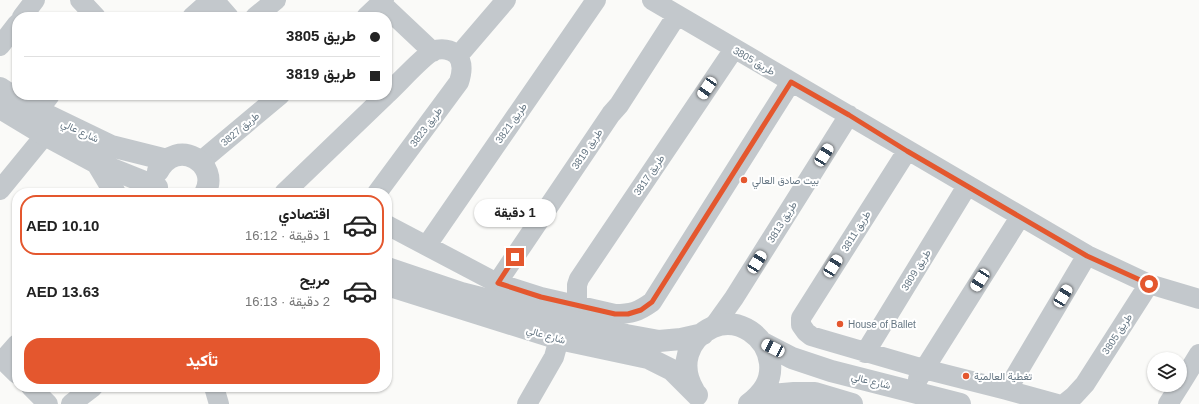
<!DOCTYPE html>
<html lang="ar">
<head>
<meta charset="utf-8">
<style>
  :root { --surface:#fff; --page:#f6f6f6; --text:#222; --muted:#767676; --line:#e0e0e0; --accent:#e4572e }
  body { margin:0; font-family:Helvetica,Vazirmatn,sans-serif; background:var(--page); color:var(--text); direction:rtl; height:100vh; display:flex; flex-direction:column; font-size:15px; white-space:nowrap }
  * { box-sizing:border-box; margin:0 }
  p { font-size:13px; color:var(--muted) }
  .icon { flex:none; width:22px; height:22px; fill:none; stroke:currentColor; stroke-width:2; stroke-linecap:round; stroke-linejoin:round }
  .map { position:relative; flex:1; overflow:hidden; direction:ltr }
  .side { position:absolute; left:12px; top:188px; width:380px; height:204px; display:flex; flex-direction:column; background:var(--surface); border-radius:16px; box-shadow:0 1px 3px #0004; direction:rtl }
  .side>* { flex:none }
  .banner { position:absolute; left:12px; top:12px; width:380px; height:88px; border-radius:16px; box-shadow:0 1px 3px #0004; direction:rtl; display:grid; align-content:center; height:88px; padding:0 12px; background:var(--surface) }
  .controls { position:absolute; left:1147px; top:352px; display:grid; gap:8px }
  .controls a { display:grid; place-items:center; width:40px; height:40px; border-radius:50%; background:var(--surface); box-shadow:0 1px 3px #0004; font-size:20px }
  .end { position:absolute; width:18px; height:18px; margin:-9px; border:5px solid #e4572e; background:#fff; box-shadow:0 0 0 2px #fff }
  .from { border-radius:50% }
  .bubble { position:absolute; height:28px; border-radius:14px; background:var(--surface); box-shadow:0 1px 3px #0004; font-size:13px; font-weight:800; line-height:28px; text-align:center; direction:rtl }
  .car { position:absolute; width:12px; height:24px; margin:-12px -6px; border-radius:5px; box-shadow:0 0 3px 1px #0007; background:linear-gradient(#fff 24%,#345 0 40%,#fff 0 76%,#345 0 86%,#fff 0) }
  .banner b { display:flex; align-items:center; gap:14px; height:38px; font-size:15px }
  .banner b+b { border-top:1px solid var(--line) }
  .banner i { width:10px; height:10px; background:var(--text) }
  ul { padding:7px 0 0; list-style:none }
  li { display:flex; align-items:center; gap:12px; height:60px; margin:0 8px 6px; padding:0 4px; border:2px solid transparent; border-radius:16px }
  li div { flex:1 }
  li b { display:block; font-size:15px }
  li em { font-style:normal; font-weight:800 }
  li.selected { border-color:var(--accent) }
  li>.icon { width:36px; height:36px; stroke-width:1.5 }
  .primary-button { display:flex; gap:8px; margin-top:auto; padding:8px 12px }
  .primary-button a { flex:1; height:46px; border-radius:16px; background:var(--accent); color:#fff; font-size:16px; font-weight:800; line-height:46px; text-align:center }
  .map>svg:first-child { display:block }
  .lines { fill:none; stroke-linecap:round; stroke-linejoin:round }
  .minor { stroke:#c3c8cc; stroke-width:20 }
  .tertiary { stroke:#c3c8cc; stroke-width:22 }
  .route { stroke:#e4572e; stroke-width:5 }
  .poi-dot { fill:#e4572e; stroke:#fff; stroke-width:1.5 }
  .labels { text-anchor:middle; dominant-baseline:central; stroke-width:4; stroke-linejoin:round; paint-order:stroke }
  .street-label { font-size:10px; fill:#657683; stroke:#fff }
  .poi-label { font-size:10px; fill:#657683; stroke:#fff; text-anchor:start }
</style>
</head>
<body>
<div class="map">
<svg width="1199" height="404" viewBox="0 0 1199 404">
  <rect width="100%" height="100%" fill="#fafaf8"/>
  <g class="lines">
    <path class="minor" d="M80,0L96,17
      M214,0L229,17
      M652,0L1087,255L1149,284L1199,299
      M381,3L433,52
      M22,17L35,0
      M192,17L211,0
      M255,17L276,0
      M366,17L384,0
      M0,46L17,24
      M458,56L506,0
      M38,111L50,95
      M907,151L801,318V325L806,332L811,336L821,339L924,369L1007,390L1057,404
      M200,162L280,95
      M0,190L45,135
      M284,193L386,95
      M377,193L459,82C462,73 464,63 457,55C451,49 441,48 433,51C422,57 398,84 387,94
      M387,225L497,283L541,297L615,314C631,314 638,312 652,302L791,82
      M427,245L596,0
      M497,283L611,114L619,105L677,15
      M577,318V285L579,279L734,49
      M714,326L734,298L849,115
      M865,353L967,186
      M0,359L3,360L17,374
      M3,360L17,344
      M918,379L1020,217
      M1180,385L1199,354
      M31,387L48,404
      M214,387L219,404
      M1007,390L1087,255
      M71,404L93,387
      M527,404L554,357L559,339
      M1064,404L1074,396L1085,384L1149,284
      M1168,404L1180,385"/>
    <path class="tertiary" d="M0,88L26,105L111,146L167,160
      M0,108L45,135L97,163L157,187
      M97,163L115,193
      M158,171C177,136 221,164 205,193
      M387,268L461,293L626,335L659,341L681,339L703,334
      M387,285L559,339L648,358L672,370L697,395
      M763,343L792,358L831,371L960,404
      M694,391C679,366 687,339 713,327C739,316 767,337 770,363C772,381 763,393 749,404
      M760,396L794,393H815L852,404"/>
  </g>
  <g class="lines">
    <path class="route" d="M515,257L498,283L541,297L615,314H628L641,310L652,302L791,82L849,115L907,151L1087,256L1149,284"/>
  </g>
  <g class="poi-dot">
    <circle cx="744" cy="180" r="4"/>
    <circle cx="840" cy="324" r="4"/>
    <circle cx="966" cy="376" r="4"/>
  </g>
  <g class="labels">
    <g class="street-label">
      <text transform="translate(754 61) rotate(30)">طريق 3805</text>
      <text transform="translate(511 123) rotate(-55)">طريق 3821</text>
      <text transform="translate(426 127) rotate(-53)">طريق 3823</text>
      <text transform="translate(240 129) rotate(-40)">طريق 3827</text>
      <text transform="translate(80 131) rotate(25)">شارع عالي</text>
      <text transform="translate(587 149) rotate(-56)">طريق 3819</text>
      <text transform="translate(649 175) rotate(-56)">طريق 3817</text>
      <text transform="translate(782 222) rotate(-58)">طريق 3813</text>
      <text transform="translate(856 231) rotate(-58)">طريق 3811</text>
      <text transform="translate(916 270) rotate(-58)">طريق 3809</text>
      <text transform="translate(1117 334) rotate(-57)">طريق 3805</text>
      <text transform="translate(546 335) rotate(16)">شارع عالي</text>
      <text transform="translate(871 381) rotate(14)">شارع عالي</text>
    </g>
    <g class="poi-label">
      <text x="752" y="180">بيت صادق العالي</text>
      <text x="848" y="324">House of Ballet</text>
      <text x="974" y="376">تغطية العالمية</text>
    </g>
  </g>
</svg>
<div class="controls">
<a><svg class="icon" aria-label="layers" viewBox="0 0 24 24"><path d="M12 4l9 5-9 5-9-5zM3 14l9 5 9-5"/></svg></a>
</div>
<i class="end from" style="left:1149px;top:284px"></i>
<i class="end" style="left:515px;top:257px"></i>
<div class="bubble" style="left:474px;top:199px;width:82px">1 دقيقة</div>
<i class="car" style="left:707px;top:88px;rotate:214deg"></i>
<i class="car" style="left:824px;top:155px;rotate:32deg"></i>
<i class="car" style="left:757px;top:262px;rotate:32deg"></i>
<i class="car" style="left:833px;top:266px;rotate:32deg"></i>
<i class="car" style="left:980px;top:280px;rotate:213deg"></i>
<i class="car" style="left:1063px;top:296px;rotate:31deg"></i>
<i class="car" style="left:773px;top:348px;rotate:297deg"></i>
<div class="banner">
<b><i class="from"></i>طريق 3805</b>
<b><i></i>طريق 3819</b>
</div>
<section class="side">
<ul>
<li class="selected"><svg class="icon" aria-label="car" viewBox="0 0 24 24"><path d="M5 17H2v-5l4-1 3-4h7l3 4 3 1v5h-3M9 17h6M6 11h13"/><circle cx="7" cy="17" r="2"/><circle cx="17" cy="17" r="2"/></svg><div><b>اقتصادي</b><p>1 دقيقة · 16:12</p></div><em>AED 10.10</em></li>
<li><svg class="icon" aria-label="car" viewBox="0 0 24 24"><path d="M5 17H2v-5l4-1 3-4h7l3 4 3 1v5h-3M9 17h6M6 11h13"/><circle cx="7" cy="17" r="2"/><circle cx="17" cy="17" r="2"/></svg><div><b>مريح</b><p>2 دقيقة · 16:13</p></div><em>AED 13.63</em></li>
</ul>
<div class="primary-button"><a>تأكيد</a></div>
</section>
</div>
</body>
</html>
